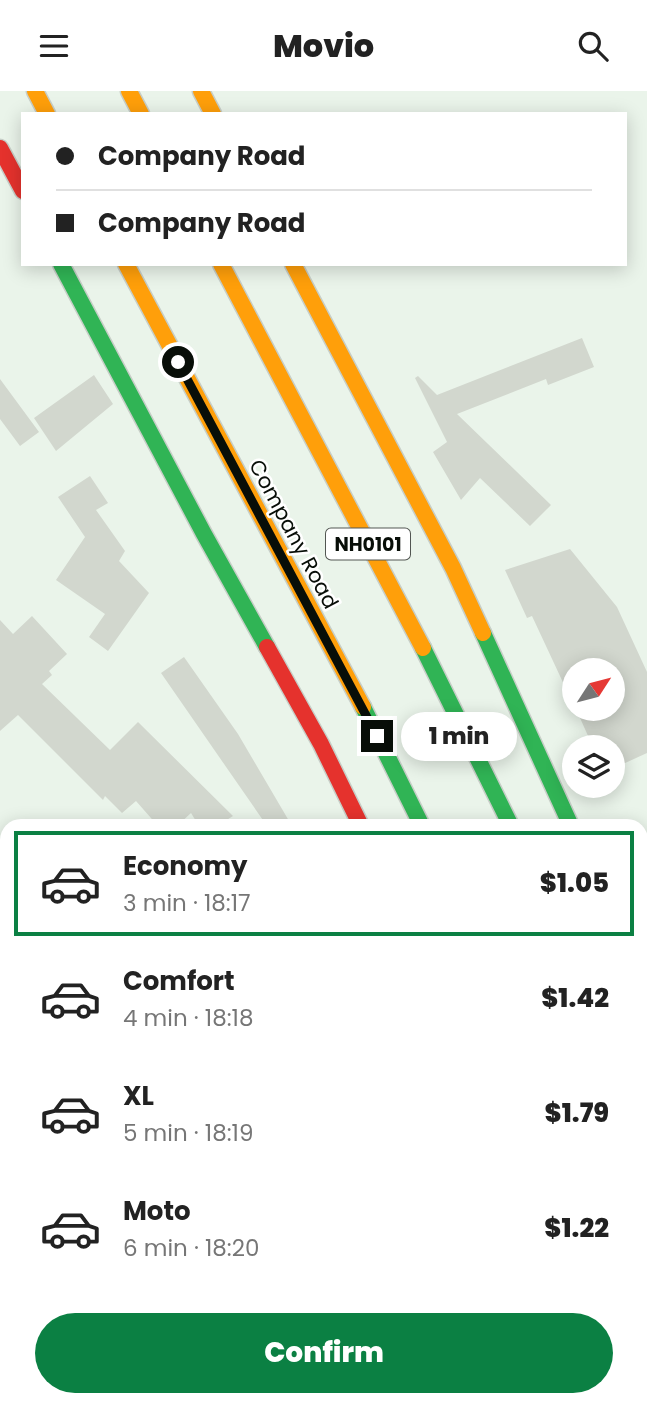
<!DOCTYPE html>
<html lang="en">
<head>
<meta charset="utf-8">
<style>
  :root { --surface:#fff; --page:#f6f6f6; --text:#222; --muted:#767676; --line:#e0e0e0; --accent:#0b8043 }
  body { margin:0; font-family:Poppins,sans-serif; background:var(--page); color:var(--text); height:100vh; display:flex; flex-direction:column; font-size:26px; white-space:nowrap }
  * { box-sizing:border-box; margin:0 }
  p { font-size:23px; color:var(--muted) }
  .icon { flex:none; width:38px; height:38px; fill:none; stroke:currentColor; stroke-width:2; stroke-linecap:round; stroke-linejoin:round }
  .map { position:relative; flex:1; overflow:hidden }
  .drawer { position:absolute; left:0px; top:728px; width:648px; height:588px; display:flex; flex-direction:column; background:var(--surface); border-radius:21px 21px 0 0; box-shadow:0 4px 18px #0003 }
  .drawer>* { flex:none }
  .hud { position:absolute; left:21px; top:21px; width:606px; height:154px; border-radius:0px; box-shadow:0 4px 18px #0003; display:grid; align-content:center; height:154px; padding:0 35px; background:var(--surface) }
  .needle { width:46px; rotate:54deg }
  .tools { position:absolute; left:562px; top:567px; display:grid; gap:14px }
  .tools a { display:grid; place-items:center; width:63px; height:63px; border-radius:50%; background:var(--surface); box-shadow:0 4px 18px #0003; font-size:35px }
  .end { position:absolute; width:32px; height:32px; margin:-16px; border:9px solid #080e08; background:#fff; box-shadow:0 0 0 4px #fff }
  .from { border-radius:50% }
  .bubble { position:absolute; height:49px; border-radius:24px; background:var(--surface); box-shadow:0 4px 18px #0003; font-size:23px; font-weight:800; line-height:49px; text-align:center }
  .hud b { display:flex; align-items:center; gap:24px; height:66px; font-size:26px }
  .hud b+b { border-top:2px solid var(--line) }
  .hud i { width:18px; height:18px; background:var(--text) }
  ul { padding:12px 0 0; list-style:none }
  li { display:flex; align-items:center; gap:21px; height:105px; margin:0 14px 10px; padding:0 21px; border:4px solid transparent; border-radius:0px }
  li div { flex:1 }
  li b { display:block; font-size:26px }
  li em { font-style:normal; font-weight:800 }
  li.on { border-color:var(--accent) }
  li>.icon { width:63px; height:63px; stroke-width:1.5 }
  .cta { display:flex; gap:14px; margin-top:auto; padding:14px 35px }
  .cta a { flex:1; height:80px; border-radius:42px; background:var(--accent); color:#fff; font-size:28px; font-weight:800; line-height:80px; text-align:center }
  header { display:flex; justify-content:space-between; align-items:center; height:91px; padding:0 35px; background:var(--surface); font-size:32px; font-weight:800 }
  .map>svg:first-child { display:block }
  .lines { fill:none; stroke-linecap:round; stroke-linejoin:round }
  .stream { stroke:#84cfdb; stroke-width:9 }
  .building { fill:#d2d7ce }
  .street-casing { stroke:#c7cec7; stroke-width:26 }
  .fast-casing { stroke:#c7cec7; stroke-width:19 }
  .slow-casing { stroke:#c7cec7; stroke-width:19 }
  .jam-casing { stroke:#c7cec7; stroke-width:19 }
  .street { stroke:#adbab5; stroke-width:23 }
  .fast { stroke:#30b455; stroke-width:16 }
  .slow { stroke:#ff9f0a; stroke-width:16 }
  .jam { stroke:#e5322d; stroke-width:16 }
  .route { stroke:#080e08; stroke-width:9 }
  .labels { text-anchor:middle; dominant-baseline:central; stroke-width:5; stroke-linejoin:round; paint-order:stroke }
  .shield { fill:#fff; stroke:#525652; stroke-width:2 }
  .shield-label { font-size:19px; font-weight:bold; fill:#080e08 }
  .street-label { font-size:21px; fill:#080e08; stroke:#fff }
</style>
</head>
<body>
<header><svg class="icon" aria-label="menu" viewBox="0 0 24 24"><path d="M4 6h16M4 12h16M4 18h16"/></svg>Movio<svg class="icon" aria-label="search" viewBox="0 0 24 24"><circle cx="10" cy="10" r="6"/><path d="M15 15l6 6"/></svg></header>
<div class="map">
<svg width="647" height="1316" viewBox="0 0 647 1316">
  <rect width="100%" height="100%" fill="#eaf4ea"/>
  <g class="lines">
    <path class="stream" d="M533,1316L536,1309"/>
  </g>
  <path class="building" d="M582,247L594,276L548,294L546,288L457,323L551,414L530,435L480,387L461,409L433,361L447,351L415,287L418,285L437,304Z
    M94,284L113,313L56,360L34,327Z
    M0,288L39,341L20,355L0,328Z
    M90,385L108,412L96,419L125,460L119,470L149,502L108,560L89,546L105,523L56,489L85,446L58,406Z
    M570,458L617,516L647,581V662L612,678V656H593L576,618H612V579H574V615L532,525L527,527L505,479Z
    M32,525L67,563L49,580L52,584L42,593L110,659L138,631L233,725L217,735H199L191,722L177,735H158L136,710L122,722L105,705L103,709L18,624L0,640V529L13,543Z
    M184,566L238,643L292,735H267L161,582Z"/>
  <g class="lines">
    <defs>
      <path id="street" d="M0,1157L7,1170
        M66,1309L69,1316"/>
      <path id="fast" d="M61,173L204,443L267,556
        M483,542L571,735
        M423,557L511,735
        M363,616L422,735"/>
      <path id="slow" d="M35,0L47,23
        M129,0L141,23
        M201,0L213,23
        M126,173L363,616
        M221,173L423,557
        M293,173L453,477L483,542
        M640,889L647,903
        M640,1168L647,1181"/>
      <path id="jam" d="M0,57L23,100
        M267,556L321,653L361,735
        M640,996L647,1009
        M639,1309L643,1316"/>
    </defs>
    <use href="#street" class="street-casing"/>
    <use href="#fast" class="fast-casing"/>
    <use href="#slow" class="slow-casing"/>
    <use href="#jam" class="jam-casing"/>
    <use href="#street" class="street"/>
    <use href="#fast" class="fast"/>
    <use href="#slow" class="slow"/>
    <use href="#jam" class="jam"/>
  </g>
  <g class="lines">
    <path class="route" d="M178,271L377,645"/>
  </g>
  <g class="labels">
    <rect class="shield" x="326" y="437.5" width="84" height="31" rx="5"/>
    <g class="shield-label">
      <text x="368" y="453">NH0101</text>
    </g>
    <g class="street-label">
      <text transform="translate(294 443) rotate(62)">Company Road</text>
    </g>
  </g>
</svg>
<div class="tools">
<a><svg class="needle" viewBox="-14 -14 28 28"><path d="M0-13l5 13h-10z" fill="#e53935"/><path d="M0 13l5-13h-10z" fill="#767676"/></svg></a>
<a><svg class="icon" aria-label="layers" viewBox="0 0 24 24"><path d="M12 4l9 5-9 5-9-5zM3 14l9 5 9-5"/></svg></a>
</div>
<i class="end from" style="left:178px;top:271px"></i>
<i class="end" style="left:377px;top:645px"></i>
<div class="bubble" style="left:401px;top:621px;width:116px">1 min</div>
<div class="hud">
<b><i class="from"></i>Company Road</b>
<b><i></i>Company Road</b>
</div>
<section class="drawer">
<ul>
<li class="on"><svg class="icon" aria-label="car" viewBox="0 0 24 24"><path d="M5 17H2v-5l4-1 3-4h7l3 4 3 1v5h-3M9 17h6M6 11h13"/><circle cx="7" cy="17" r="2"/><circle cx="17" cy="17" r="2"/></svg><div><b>Economy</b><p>3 min · 18:17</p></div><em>$1.05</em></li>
<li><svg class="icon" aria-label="car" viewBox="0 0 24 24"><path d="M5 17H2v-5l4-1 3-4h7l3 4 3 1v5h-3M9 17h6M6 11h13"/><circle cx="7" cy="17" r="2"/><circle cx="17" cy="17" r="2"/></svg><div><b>Comfort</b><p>4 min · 18:18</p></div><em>$1.42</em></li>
<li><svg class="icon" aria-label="car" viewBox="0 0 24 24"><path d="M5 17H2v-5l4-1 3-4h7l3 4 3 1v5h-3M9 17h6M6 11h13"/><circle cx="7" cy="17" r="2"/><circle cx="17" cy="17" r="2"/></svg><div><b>XL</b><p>5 min · 18:19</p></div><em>$1.79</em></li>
<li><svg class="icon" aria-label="car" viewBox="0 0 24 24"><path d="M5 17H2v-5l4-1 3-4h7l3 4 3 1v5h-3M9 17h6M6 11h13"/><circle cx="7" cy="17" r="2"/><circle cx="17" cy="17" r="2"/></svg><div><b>Moto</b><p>6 min · 18:20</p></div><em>$1.22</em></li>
</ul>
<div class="cta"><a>Confirm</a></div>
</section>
</div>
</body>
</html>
